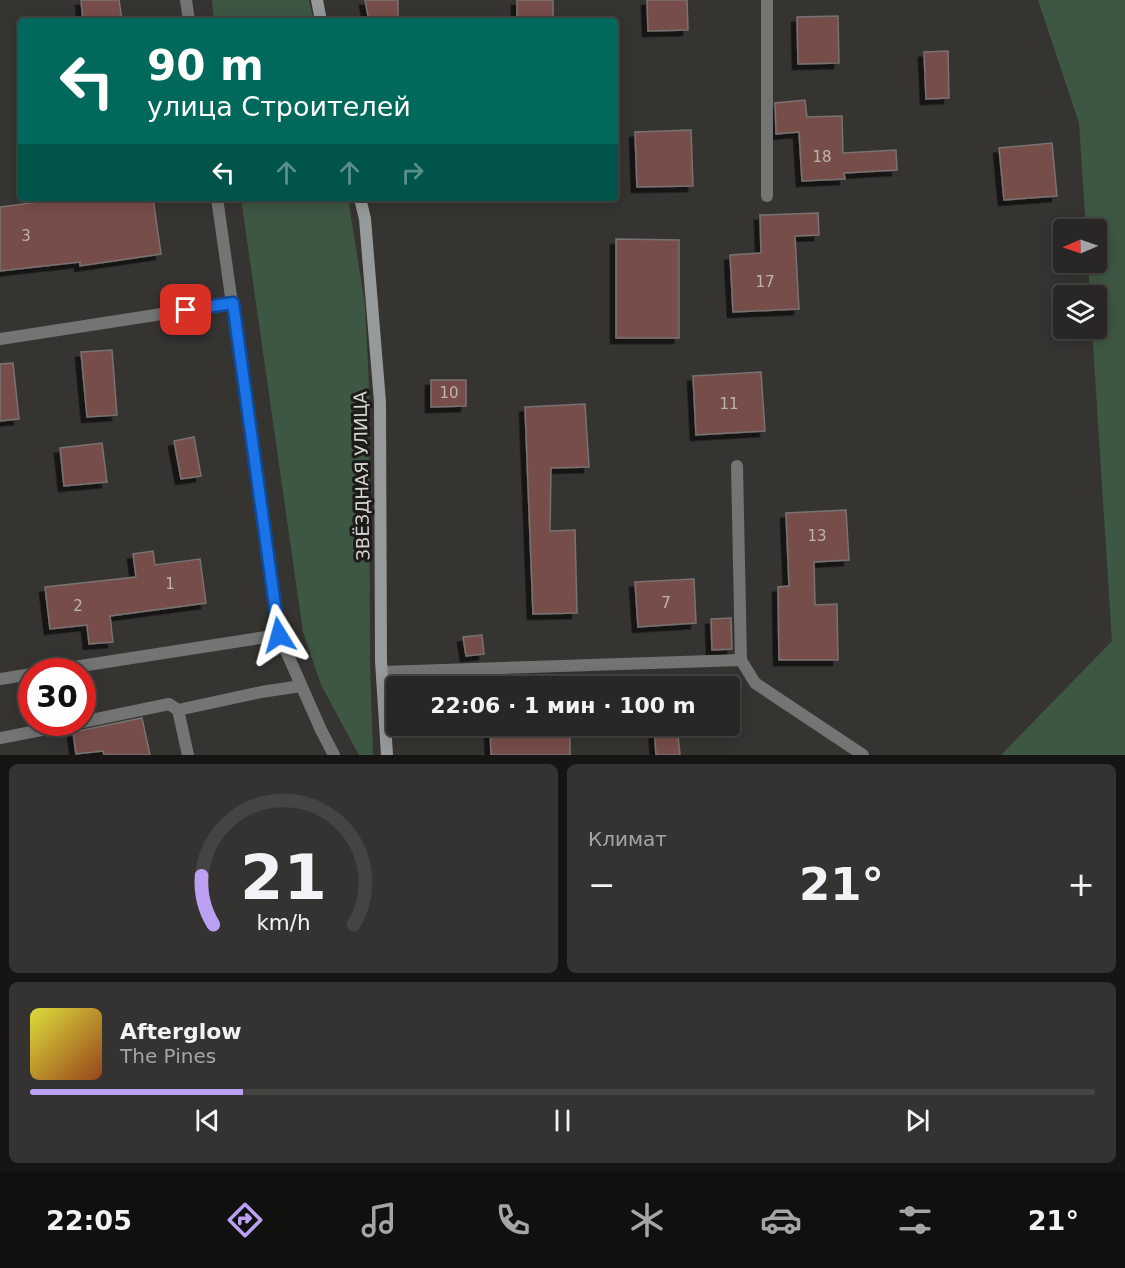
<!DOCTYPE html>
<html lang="ru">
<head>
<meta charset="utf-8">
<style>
	:root { --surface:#282725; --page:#343332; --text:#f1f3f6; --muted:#a5a5a7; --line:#444442; --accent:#bca0f2 }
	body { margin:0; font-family:"DejaVu Sans",sans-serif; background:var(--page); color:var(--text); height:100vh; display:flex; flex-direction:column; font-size:22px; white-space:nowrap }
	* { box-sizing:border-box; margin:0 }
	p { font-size:20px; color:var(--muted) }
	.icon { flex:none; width:33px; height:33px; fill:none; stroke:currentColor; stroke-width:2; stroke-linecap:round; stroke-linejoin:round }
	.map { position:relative; height:755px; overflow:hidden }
	.panel { display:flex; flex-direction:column; gap:9px; padding:9px; background:#161514; flex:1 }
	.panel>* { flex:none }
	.banner { position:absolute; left:18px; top:18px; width:600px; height:183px; border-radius:6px; box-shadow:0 3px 15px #0003,0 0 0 2px var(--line); background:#00695c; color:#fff; overflow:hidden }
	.needle { width:39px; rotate:268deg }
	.tools { position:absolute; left:1053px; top:219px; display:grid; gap:12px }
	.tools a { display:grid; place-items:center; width:54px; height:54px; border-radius:6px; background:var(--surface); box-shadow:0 3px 15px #0003,0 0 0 2px var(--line); font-size:30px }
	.speed { position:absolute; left:18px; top:658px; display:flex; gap:12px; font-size:30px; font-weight:700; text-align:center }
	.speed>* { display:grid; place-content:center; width:78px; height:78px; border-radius:50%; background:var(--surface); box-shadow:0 3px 15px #0003,0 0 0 2px var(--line); line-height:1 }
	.speed .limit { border:9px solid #d22; background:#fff; color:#111 }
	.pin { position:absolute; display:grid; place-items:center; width:51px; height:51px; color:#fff; margin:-26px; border-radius:12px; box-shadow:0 3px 9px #0006 }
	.me { position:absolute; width:66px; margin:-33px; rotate:352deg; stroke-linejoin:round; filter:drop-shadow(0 0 4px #0008) }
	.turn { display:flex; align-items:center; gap:21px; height:126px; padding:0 30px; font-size:27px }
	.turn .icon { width:78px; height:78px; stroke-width:2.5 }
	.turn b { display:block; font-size:42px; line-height:51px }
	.lanes { display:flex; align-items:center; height:57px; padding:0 30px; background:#0003; justify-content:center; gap:30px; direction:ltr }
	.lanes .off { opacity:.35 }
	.big { font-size:45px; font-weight:700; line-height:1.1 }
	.panel .tile { flex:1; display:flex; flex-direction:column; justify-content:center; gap:9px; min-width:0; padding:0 21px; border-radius:9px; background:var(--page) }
	.panel .dial { align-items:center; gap:0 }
	.dial svg { height:156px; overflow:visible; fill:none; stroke:var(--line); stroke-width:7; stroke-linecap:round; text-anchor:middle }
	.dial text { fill:var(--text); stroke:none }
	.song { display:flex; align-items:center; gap:18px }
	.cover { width:72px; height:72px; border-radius:9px; background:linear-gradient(135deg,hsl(60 70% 55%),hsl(20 70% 35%)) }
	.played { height:6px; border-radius:3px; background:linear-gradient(90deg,var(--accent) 20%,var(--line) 20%) }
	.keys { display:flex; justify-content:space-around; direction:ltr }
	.heat { display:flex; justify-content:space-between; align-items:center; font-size:33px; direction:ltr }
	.panel .tiles { flex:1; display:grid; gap:9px; grid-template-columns:1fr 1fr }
	.tile:last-child { grid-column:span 2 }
	.trip { position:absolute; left:386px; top:676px; width:354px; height:60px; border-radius:6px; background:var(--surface); box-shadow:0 3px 15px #0003,0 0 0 2px var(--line); font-weight:700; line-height:60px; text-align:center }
	.tabs { display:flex; height:96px; justify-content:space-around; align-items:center; background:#10100f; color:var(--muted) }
	.tabs .icon { width:42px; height:42px }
	.tabs .selected { color:var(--accent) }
	.tabs b { font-size:27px; color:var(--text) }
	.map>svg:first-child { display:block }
	.green { fill:#3e5743 }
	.building { fill:#774d48; stroke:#777372; stroke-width:1.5; filter:url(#shadow) }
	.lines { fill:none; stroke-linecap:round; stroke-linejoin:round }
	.lane { stroke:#737575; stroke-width:12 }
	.street { stroke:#737575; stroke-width:12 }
	.secondary { stroke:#979a9a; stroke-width:12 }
	.route-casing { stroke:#114b97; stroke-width:15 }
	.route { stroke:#1a73e8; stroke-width:10 }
	.labels { text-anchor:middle; stroke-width:6; stroke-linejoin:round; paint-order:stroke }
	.number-label { font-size:15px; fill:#beb3b0 }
	.street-label { font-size:18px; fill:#d6d5d3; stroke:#1c1b1a }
</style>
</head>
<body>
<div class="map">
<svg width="1125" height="755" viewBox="0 0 1125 755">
	<defs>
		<filter id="shadow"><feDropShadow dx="-5.5" dy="5.5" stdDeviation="0" flood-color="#0009"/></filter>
	</defs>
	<rect width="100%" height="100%" fill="#363431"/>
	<!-- green -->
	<g class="green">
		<polygon points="212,0 309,0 314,21 214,21"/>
		<polygon points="1038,0 1125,0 1125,755 1001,755 1112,641 1092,329 1096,328 1096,296 1090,295 1088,263 1096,262 1096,230 1086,229 1079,123"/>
		<polygon points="241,198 348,198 365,305 369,385 370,661 373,755 359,755 321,685 303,632"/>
	</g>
	<!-- building -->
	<g class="building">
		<polygon points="81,0 119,0 122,21 83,21"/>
		<polygon points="365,0 398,0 398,21 369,21"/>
		<rect x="517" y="0" width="36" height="21"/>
		<polygon points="647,0 687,0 688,30 648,31"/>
		<polygon points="838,16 839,63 798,64 797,17"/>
		<polygon points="948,51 949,98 926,99 924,52"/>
		<polygon points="805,100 807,117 842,116 843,153 896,150 897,170 844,173 845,179 802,181 799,132 776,134 775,103"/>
		<polygon points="691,130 693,186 637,187 635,132"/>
		<polygon points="1052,143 1057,196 1004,200 999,148"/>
		<polygon points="70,198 153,198 161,254 80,266 80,262 0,271 0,207"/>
		<polygon points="818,213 819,235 795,236 799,309 733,312 730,255 761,253 760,215"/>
		<polygon points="616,239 679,240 679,338 616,338"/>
		<polygon points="112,350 117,415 87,417 81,352"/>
		<polygon points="13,363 19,419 0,421 0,364"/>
		<polygon points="761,372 765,431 696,435 693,376"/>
		<polygon points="431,380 466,380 466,406 431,407"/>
		<polygon points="585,404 589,467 551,468 550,531 575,530 577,613 533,614 525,407"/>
		<polygon points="194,437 201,476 181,479 174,441"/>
		<polygon points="102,443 107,482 64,486 60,448"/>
		<polygon points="846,510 849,560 814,562 815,605 837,604 838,660 779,660 778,587 789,586 786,513"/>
		<polygon points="153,551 155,565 200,559 206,603 110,616 113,642 89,644 87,625 50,629 45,587 136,577 133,554"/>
		<polygon points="694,579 696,623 638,627 635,582"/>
		<polygon points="731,618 732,649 712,650 711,619"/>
		<polygon points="482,635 484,654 466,656 463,637"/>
		<polygon points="142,718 150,755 104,755 103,751 76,754 73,732"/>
		<polygon points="490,726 570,726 570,755 491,755"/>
		<polygon points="654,726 677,726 680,755 656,755"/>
	</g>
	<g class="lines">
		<!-- lane -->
		<g class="lane">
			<polyline points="741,660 755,683 863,755"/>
			<polyline points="178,710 261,692 301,686"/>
			<polyline points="82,722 169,704 178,710 188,755"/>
			<polyline points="0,738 78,723"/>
		</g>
		<!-- street -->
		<g class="street">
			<polyline points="186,0 189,21"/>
			<polyline points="767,196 767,0"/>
			<polyline points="217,198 279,635 321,730 334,755"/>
			<polyline points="0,339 233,303"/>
			<polyline points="42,672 279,635"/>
			<polyline points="382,672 741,660 737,466"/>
			<polyline points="0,679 32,674"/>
		</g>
		<!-- secondary -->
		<g class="secondary">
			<polyline points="317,0 321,21"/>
			<polyline points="360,198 365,219 380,402 381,661 387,755"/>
		</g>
	</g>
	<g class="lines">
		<defs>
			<polyline id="route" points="186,310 233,303 279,635"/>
		</defs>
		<!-- route casing -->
		<use href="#route" class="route-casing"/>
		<!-- route -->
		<use href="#route" class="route"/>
	</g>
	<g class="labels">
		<!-- number labels -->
		<g class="number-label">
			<text x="822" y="162">18</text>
			<text x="26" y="241">3</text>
			<text x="765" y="287">17</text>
			<text x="449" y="398">10</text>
			<text x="729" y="409">11</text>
			<text x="817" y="541">13</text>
			<text x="170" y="589">1</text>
			<text x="666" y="608">7</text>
			<text x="78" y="611">2</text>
		</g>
		<!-- street labels -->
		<g class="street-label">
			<text transform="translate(362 476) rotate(-91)" y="6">ЗВЁЗДНАЯ УЛИЦА</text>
		</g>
	</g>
</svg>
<div class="tools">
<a><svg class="needle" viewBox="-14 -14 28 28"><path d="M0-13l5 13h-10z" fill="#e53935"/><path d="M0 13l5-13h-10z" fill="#a5a5a7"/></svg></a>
<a><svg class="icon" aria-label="layers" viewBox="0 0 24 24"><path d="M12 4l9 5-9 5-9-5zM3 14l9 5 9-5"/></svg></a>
</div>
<div class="speed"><div class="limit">30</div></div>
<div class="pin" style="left:186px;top:310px;background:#d93025"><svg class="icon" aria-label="arrive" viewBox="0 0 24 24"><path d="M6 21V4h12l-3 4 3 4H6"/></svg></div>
<svg class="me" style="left:279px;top:635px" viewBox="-20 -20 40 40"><path d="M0-17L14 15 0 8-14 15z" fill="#1a73e8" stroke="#fff" stroke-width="4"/></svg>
<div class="trip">22:06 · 1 мин · 100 m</div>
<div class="banner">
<div class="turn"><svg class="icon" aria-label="left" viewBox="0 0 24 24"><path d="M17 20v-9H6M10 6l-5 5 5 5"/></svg><div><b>90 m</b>улица Строителей</div></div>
<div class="lanes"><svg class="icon" aria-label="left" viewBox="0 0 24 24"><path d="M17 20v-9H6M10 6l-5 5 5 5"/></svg><svg class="icon off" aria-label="ahead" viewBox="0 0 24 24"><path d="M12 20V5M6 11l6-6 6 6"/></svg><svg class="icon off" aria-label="ahead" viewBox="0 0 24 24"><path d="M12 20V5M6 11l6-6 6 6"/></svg><svg class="icon off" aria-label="right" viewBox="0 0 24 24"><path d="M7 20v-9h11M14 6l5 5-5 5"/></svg></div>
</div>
</div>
<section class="panel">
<div class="tiles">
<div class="tile dial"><svg viewBox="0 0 100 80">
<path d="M14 69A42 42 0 1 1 86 69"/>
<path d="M14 69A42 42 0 0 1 8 44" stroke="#bca0f2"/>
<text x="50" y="56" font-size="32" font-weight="700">21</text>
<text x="50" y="72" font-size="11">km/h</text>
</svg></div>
<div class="tile"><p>Климат</p>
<div class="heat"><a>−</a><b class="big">21°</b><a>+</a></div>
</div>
<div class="tile">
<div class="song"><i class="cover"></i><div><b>Afterglow</b><p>The Pines</p></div></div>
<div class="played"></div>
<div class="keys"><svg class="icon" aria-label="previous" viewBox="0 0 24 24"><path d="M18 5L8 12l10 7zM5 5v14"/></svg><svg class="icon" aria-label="pause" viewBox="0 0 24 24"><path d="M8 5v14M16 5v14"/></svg><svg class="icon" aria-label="next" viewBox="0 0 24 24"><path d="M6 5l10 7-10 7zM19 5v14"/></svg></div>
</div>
</div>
</section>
<nav class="tabs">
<b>22:05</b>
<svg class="icon selected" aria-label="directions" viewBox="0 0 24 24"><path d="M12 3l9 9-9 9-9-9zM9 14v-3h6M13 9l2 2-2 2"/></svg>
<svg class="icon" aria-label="music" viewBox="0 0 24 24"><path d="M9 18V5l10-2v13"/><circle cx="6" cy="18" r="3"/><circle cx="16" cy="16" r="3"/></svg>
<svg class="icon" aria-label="phone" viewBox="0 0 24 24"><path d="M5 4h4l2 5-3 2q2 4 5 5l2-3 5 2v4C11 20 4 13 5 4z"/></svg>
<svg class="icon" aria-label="climate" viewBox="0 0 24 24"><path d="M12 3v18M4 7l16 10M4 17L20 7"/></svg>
<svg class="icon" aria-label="car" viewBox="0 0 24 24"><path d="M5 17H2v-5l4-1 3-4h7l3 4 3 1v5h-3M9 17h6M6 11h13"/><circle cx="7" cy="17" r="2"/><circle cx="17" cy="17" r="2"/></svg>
<svg class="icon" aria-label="filters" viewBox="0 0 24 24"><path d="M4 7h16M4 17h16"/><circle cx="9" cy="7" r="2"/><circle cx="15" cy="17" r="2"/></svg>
<b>21°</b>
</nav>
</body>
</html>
